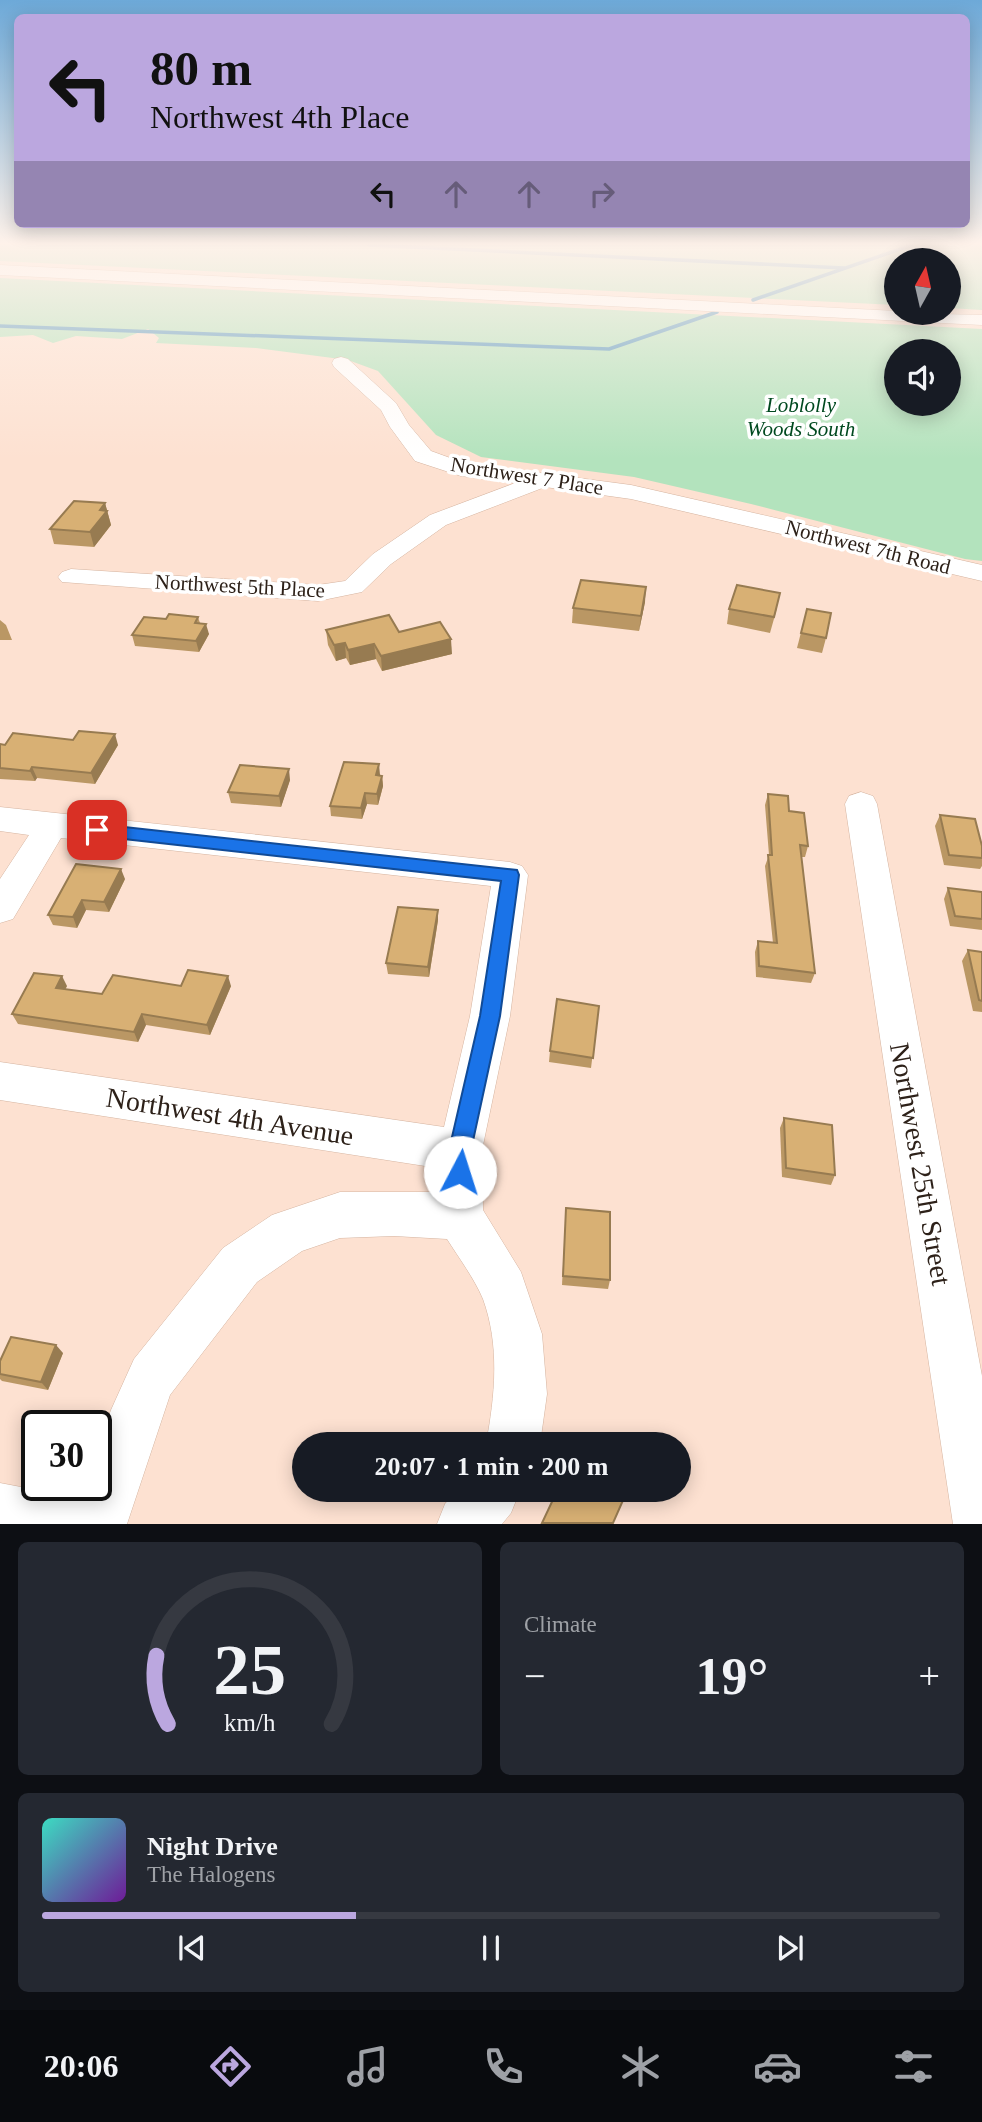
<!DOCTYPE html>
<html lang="en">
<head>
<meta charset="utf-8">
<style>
	:root { --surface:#171b24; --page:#242831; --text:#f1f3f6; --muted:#9ea1a6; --line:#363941; --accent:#bba7df }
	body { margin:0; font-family:Georgia,serif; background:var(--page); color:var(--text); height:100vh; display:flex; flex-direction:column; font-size:26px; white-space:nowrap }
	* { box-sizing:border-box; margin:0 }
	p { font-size:23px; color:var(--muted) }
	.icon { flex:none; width:38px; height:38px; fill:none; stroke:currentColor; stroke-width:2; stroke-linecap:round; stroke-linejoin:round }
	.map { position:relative; height:1524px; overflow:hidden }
	.details { display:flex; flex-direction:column; gap:18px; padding:18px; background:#0d0f14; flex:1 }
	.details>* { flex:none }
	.banner { position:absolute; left:14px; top:14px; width:956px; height:214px; border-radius:10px; box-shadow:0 4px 18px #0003; background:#bba7df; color:#111; overflow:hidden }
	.needle { width:46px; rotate:8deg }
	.buttons { position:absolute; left:884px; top:248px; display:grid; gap:14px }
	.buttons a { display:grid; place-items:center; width:77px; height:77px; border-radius:50%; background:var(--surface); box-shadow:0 4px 18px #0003; font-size:35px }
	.speed { position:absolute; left:21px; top:1410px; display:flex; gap:14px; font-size:35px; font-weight:700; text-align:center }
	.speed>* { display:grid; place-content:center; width:91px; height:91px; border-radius:50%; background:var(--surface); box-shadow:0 4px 18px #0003; line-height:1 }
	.speed .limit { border:4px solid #111; border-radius:10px; background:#fff; color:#111 }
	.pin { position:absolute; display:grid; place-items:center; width:60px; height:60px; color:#fff; margin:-30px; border-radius:14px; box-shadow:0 4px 10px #0006 }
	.me { position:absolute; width:77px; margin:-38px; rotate:5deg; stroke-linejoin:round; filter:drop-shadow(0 0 5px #0008) }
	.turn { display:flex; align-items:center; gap:24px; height:147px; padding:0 21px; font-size:32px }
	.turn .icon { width:91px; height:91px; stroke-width:2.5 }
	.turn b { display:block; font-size:49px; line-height:60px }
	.lanes { display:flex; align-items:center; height:66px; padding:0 21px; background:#0003; justify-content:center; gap:35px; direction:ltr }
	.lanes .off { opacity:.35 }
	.big { font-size:52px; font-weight:700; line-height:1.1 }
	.details .widget { flex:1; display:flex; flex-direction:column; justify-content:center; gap:10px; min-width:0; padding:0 24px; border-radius:10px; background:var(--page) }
	.details .dial { align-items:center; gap:0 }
	.dial svg { height:182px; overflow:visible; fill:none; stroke:var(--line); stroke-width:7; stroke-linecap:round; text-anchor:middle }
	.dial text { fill:var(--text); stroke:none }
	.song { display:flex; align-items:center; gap:21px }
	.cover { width:84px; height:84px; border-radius:10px; background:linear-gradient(135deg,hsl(170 70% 55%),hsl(280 70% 35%)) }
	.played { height:7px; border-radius:4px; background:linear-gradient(90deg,var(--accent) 35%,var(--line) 35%) }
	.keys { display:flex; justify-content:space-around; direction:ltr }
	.heat { display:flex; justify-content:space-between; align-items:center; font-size:38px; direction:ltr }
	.details .tiles { flex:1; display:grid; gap:18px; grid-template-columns:1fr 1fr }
	.widget:last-child { grid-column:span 2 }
	.trip { position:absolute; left:292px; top:1432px; width:399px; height:70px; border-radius:35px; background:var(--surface); box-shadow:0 4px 18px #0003; font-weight:700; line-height:70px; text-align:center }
	.menu { display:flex; height:112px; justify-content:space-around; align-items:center; background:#090b0e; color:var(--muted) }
	.menu .icon { width:49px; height:49px }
	.menu .current { color:var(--accent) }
	.menu b { font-size:32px; color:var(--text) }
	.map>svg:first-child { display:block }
	.green { fill:#b3e3bd; fill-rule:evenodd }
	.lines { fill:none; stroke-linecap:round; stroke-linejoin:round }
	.stream { stroke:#5598bf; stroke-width:3.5 }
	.minor-casing { stroke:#d5b4a0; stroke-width:1 }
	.minor { fill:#fff; fill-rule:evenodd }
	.wall { fill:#ba9764 }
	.shaded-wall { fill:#977b51 }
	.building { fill:#d8b074; stroke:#977b51; stroke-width:2 }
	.route { fill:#1a73e8; stroke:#114b97; stroke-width:2 }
	.labels { text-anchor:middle; stroke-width:7; stroke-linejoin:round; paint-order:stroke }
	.far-park-label { font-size:21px; font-style:italic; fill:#00491f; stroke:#fff }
	.far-street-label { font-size:21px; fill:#2d2119; stroke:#fff }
	.near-street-label { font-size:28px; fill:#2d2119; stroke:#fff }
</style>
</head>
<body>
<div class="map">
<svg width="982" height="1524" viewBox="0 0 982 1524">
	<rect width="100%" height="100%" fill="#fde1d1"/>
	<!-- green -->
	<g class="green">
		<polygon points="0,245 982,245 982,310 949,308 948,261 896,261 896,305 0,261"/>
		<path d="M0,278l982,51v232l-17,-2 -214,-55 -117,-27 -153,-20 -45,-22 -58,-64 -30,-11 -92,-12 -100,-5 3,-5 -11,-9 -26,10 -46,-3 -23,7 -20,-8 -33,2zM896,352h52v52h-52z"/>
	</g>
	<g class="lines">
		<!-- stream -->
		<g class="stream">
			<polyline points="369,245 844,268"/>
			<polyline points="753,300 912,245"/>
			<polyline points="0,326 609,349 717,312"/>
		</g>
		<defs>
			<g id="minor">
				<polygon points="0,265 896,311 896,313 982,315 982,325 0,275"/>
				<polygon points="341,357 348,359 396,403 409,425 431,451 464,463 631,485 982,565 982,581 631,499 545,487 446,525 391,564 362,592 318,601 62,582 58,577 62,572 71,569 318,585 345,581 373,554 430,515 515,483 461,476 415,461 390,427 381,410 334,367 332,363 334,359"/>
				<polygon points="861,792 873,796 877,804 982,1376 982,1524 953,1524 845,804 849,796"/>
				<path d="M0,807l510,55 12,4 6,9 -18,141 -28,134 1,60 38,62 21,62 5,60 -7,50h-54c9,-48 14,-98 -3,-145 -9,-21 -24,-41 -36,-60l-53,-3 -54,2 -38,13 -45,31 -87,113 -43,129h-127v-41l68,13 11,4 5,-14h12v-35l15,-41 23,-51 89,-111 49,-33 68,-23h97l1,-24 -438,-68v-38l444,65 26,-111 21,-130 -430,-48 -48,81 -13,4v-44l29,-44 -29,-4z"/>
				<polygon points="458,1489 517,1489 519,1493 511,1513 502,1524 437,1524 445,1504"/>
			</g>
		</defs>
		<!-- minor casing -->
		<use href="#minor" class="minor-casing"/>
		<!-- minor -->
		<use href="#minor" class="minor"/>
	</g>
	<!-- wall -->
	<g class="wall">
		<polygon points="105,503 111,525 94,547 54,544 50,529"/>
		<polygon points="645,602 639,631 572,623 573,608"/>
		<polygon points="777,608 770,633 727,624 729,609"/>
		<polygon points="807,609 826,638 822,653 797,648"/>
		<polygon points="198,617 200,623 209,634 199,652 135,646 132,635 166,619"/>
		<polygon points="0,620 6,625 12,640 0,640"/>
		<polygon points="326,630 399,632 452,654 382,671 376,659 350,665 346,658 336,661 328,645"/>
		<polygon points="0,744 118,745 95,784 37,778 35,781 0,779"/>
		<polygon points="382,776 383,786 378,805 367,804 362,819 331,816 330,806"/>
		<polygon points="290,780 281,807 231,803 228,792"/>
		<polygon points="768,794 789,811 808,846 805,857 801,857 815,973 811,983 756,977 755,952 758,941 773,943 765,866 769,855 765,805"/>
		<polygon points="940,815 982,846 982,866 980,869 944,865 935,826"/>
		<polygon points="125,879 109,912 86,910 77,928 53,925 48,915"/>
		<polygon points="948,888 982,892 982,930 950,926 944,899"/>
		<polygon points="438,920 429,977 388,974 386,963"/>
		<polygon points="968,950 982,952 982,1012 973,1011 962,961"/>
		<polygon points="67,986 65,989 102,994 181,986 231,986 210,1035 146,1025 138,1042 18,1024 12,1014"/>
		<polygon points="599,1006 591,1068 549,1062 550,1051"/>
		<polygon points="784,1118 835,1175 831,1185 782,1177 780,1128"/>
		<polygon points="566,1208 610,1280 608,1289 562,1285"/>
		<polygon points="63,1353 48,1390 2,1381 0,1379 0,1361"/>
	</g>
	<!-- shaded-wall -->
	<g class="shaded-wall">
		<polygon points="105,503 111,525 94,547 90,532 100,510"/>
		<polygon points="646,587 645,602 639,631 641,616"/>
		<polygon points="206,624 209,634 199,652 196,641"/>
		<polygon points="451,639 452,654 382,671 381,656"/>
		<polygon points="345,643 346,658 336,661 334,645"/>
		<polygon points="374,644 376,659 350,665 348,650"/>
		<polygon points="115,734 118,745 95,784 91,773"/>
		<polygon points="379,764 380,775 376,775"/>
		<polygon points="32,767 37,778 35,781 30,771"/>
		<polygon points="289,769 290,780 281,807 279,796"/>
		<polygon points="382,776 383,786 378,805 377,794"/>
		<polygon points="365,793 367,804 362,819 361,808"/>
		<polygon points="121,869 125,879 109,912 104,902"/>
		<polygon points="82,900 86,910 77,928 73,917"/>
		<polygon points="438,910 438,920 429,977 428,967"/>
		<polygon points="62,976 67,986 61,998 56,988"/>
		<polygon points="228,976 231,986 210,1035 207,1025"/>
		<polygon points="142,1014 146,1025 138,1042 134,1032"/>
		<polygon points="56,1345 63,1353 48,1390 41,1382"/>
	</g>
	<!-- building -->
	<g class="building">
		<polygon points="74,501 105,503 100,510 107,511 90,532 50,529"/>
		<polygon points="581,580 646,587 641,616 573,608"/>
		<polygon points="737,585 780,593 774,617 729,609"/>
		<polygon points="807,609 831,613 826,638 801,633"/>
		<polygon points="169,614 198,617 195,623 206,624 196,641 132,635 144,617 166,619"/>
		<polygon points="389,615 399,632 440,622 451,639 381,656 374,644 348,650 345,643 334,645 326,630"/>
		<polygon points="79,731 115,734 91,773 32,767 30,771 0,768 0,744 5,745 13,733 73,740"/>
		<polygon points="344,762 379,764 376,775 382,776 377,794 365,793 361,808 330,806"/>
		<polygon points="240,765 289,769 279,796 228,792"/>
		<polygon points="768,794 788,796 789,811 804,813 808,846 800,845 815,973 759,966 758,941 777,943 768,855 772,855"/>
		<polygon points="940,815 975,819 982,846 982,858 949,855"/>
		<polygon points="76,864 121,869 104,902 82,900 73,917 48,915"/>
		<polygon points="948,888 982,892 982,919 955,916"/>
		<polygon points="398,907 438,910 428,967 386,963"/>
		<polygon points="968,950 982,952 982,1001 979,1000"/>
		<polygon points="188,970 228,976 207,1025 142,1014 134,1032 12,1014 34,973 62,976 56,988 102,994 113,975 181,986"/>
		<polygon points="557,999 599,1006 593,1058 550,1051"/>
		<polygon points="784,1118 832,1125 835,1175 786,1168"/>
		<polygon points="566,1208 610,1212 610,1280 563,1276"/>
		<polygon points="11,1337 56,1345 41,1382 0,1374 0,1361"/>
		<polygon points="558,1489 628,1489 613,1523 542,1523"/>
	</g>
	<!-- sky -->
	<linearGradient id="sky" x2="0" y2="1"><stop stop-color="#6da9d8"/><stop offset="0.53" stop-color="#fef2ea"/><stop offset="1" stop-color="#fef2ea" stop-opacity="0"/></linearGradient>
	<rect width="982" height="459" fill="url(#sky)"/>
	<!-- route -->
	<polygon class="route" points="97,824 517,870 519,875 500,1016 471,1150 471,1172 468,1180 460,1183 452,1180 449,1172 449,1150 480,1016 501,881 97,836 88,830"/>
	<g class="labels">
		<!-- far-park labels -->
		<g class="far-park-label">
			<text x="801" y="412">Loblolly<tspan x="801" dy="24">Woods South</tspan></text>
		</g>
		<!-- far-street labels -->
		<g class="far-street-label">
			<text transform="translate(527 476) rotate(9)" y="7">Northwest 7 Place</text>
			<text transform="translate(868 547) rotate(14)" y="7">Northwest 7th Road</text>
			<text transform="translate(240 586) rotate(3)" y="7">Northwest 5th Place</text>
		</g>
		<!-- near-street labels -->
		<g class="near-street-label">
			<text transform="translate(230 1116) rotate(9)" y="10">Northwest 4th Avenue</text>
			<text transform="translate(921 1164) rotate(80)" y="10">Northwest 25th Street</text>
		</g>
	</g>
</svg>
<div class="buttons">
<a><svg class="needle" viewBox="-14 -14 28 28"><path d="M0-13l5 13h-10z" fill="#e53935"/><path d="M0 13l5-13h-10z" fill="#9ea1a6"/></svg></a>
<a><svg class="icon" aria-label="sound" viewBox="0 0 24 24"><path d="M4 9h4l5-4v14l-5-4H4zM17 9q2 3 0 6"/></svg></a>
</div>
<div class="speed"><div class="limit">30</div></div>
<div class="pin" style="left:97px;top:830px;background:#d93025"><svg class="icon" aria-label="arrive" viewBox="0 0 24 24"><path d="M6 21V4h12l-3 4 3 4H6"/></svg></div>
<svg class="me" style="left:460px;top:1172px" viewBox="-20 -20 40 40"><circle r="19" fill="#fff"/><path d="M0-13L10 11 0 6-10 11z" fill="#1a73e8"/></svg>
<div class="trip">20:07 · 1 min · 200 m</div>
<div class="banner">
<div class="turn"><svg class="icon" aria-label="left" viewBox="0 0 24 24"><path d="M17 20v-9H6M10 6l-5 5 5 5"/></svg><div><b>80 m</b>Northwest 4th Place</div></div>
<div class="lanes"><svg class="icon" aria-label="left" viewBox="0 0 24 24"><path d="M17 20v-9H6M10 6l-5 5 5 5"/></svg><svg class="icon off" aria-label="ahead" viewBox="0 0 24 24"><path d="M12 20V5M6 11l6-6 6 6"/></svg><svg class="icon off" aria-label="ahead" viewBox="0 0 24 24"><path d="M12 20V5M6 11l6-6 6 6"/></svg><svg class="icon off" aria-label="right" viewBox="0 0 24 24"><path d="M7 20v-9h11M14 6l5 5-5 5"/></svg></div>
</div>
</div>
<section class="details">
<div class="tiles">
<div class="widget dial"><svg viewBox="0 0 100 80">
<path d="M14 69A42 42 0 1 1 86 69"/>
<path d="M14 69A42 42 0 0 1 9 39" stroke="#bba7df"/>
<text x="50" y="56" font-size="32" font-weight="700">25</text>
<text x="50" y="72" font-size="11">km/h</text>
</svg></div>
<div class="widget"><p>Climate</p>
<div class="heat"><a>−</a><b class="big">19°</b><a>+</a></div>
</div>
<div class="widget">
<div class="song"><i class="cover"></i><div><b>Night Drive</b><p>The Halogens</p></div></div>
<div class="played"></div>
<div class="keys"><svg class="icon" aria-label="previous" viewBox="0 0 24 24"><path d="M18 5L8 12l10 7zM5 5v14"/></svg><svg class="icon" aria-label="pause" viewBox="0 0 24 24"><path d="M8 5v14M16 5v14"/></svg><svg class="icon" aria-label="next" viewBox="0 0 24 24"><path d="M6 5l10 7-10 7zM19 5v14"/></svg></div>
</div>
</div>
</section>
<nav class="menu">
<b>20:06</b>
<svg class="icon current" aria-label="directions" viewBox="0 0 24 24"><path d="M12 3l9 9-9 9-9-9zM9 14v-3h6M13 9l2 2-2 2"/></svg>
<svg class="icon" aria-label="music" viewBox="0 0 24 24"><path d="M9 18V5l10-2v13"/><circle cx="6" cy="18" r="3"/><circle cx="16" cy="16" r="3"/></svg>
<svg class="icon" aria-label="phone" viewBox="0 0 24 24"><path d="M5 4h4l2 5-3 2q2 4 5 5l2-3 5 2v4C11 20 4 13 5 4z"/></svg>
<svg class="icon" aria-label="climate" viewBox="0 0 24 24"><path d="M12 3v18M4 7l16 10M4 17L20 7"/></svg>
<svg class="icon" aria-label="car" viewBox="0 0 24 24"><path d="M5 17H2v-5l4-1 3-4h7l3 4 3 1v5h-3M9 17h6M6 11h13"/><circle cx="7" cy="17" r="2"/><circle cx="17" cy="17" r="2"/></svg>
<svg class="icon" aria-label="filters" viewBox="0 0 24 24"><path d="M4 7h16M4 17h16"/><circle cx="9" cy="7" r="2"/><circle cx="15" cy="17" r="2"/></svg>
</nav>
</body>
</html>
